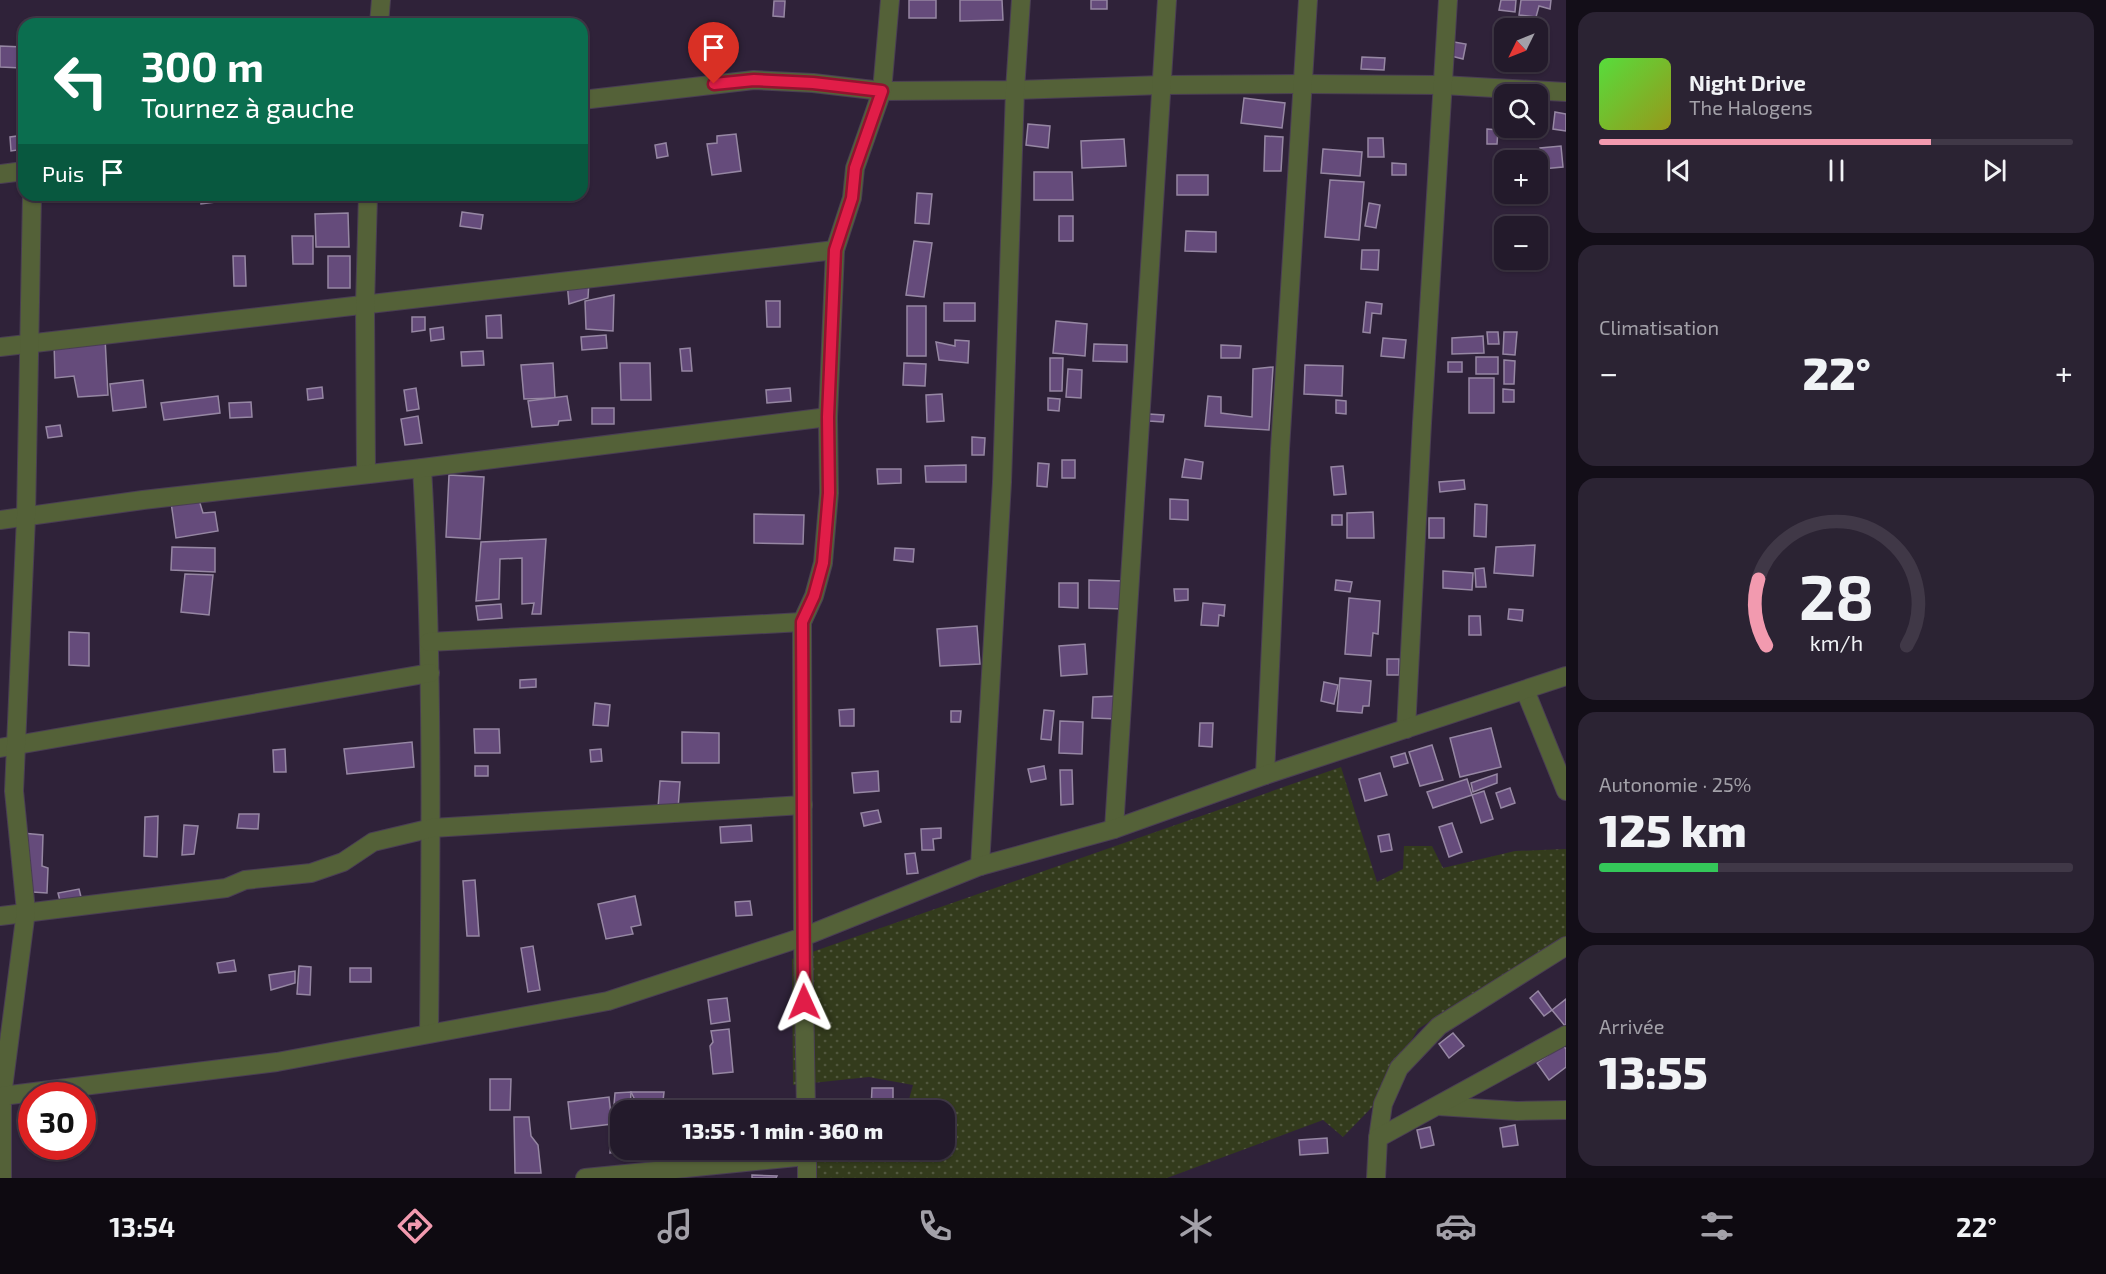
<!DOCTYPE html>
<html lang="fr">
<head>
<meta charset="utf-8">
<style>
	:root { --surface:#231a2b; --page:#2b2333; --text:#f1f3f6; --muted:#a3a1a9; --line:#403847; --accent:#f29aaf }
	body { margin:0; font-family:"Exo 2",sans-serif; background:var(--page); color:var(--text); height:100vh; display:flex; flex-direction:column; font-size:22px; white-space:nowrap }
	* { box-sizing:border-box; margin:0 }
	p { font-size:20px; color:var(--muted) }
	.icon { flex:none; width:33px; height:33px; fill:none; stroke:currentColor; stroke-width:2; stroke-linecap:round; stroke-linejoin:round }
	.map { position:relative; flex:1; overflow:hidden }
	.side { display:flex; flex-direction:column; gap:12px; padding:12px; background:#130e18; width:540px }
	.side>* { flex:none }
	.guide { position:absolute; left:18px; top:18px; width:570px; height:183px; border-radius:18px; box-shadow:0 2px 4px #0004,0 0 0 2px var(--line); background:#0b6e4f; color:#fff; overflow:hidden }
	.needle { width:39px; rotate:227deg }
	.controls { position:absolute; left:1494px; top:18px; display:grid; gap:12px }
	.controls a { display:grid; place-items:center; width:54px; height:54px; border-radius:12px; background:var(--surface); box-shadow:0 2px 4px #0004,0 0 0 2px var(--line); font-size:30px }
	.speed { position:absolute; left:18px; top:1082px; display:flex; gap:12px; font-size:30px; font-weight:700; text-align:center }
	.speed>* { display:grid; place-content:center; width:78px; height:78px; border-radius:50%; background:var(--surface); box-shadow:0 2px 4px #0004,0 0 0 2px var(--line); line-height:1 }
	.speed .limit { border:9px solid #d22; background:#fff; color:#111 }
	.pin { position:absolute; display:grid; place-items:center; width:51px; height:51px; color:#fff; margin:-62px -26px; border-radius:50% 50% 50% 0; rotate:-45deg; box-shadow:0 0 6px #0007 }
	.pin .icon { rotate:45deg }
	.me { position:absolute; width:66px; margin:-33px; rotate:359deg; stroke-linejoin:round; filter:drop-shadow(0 0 4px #0008) }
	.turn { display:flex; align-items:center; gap:21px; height:126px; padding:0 24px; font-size:27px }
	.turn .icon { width:78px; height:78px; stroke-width:2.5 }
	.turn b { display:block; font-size:42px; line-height:51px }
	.then { display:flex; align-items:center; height:57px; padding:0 24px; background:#0003; gap:12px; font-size:22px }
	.big { font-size:45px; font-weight:800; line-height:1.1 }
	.side .widget { flex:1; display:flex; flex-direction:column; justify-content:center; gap:9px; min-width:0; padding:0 21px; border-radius:18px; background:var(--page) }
	.side .dial { align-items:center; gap:0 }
	.dial svg { height:156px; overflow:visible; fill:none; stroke:var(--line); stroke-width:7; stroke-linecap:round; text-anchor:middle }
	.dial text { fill:var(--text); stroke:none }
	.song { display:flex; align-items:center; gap:18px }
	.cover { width:72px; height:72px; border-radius:9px; background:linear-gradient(135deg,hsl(110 70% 55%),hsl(60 70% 35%)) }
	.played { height:6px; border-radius:3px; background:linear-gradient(90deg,var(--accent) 70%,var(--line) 70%) }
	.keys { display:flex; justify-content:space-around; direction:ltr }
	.heat { display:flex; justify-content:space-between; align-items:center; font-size:33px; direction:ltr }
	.charge { height:9px; border-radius:4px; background:linear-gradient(90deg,#34c759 25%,var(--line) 0) }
	.trip { position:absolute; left:610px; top:1100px; width:345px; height:60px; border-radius:18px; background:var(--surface); box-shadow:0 2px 4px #0004,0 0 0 2px var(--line); font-weight:800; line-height:60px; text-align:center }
	.tab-bar { display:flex; height:96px; justify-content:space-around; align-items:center; background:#0e0a11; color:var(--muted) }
	.tab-bar .icon { width:42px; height:42px }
	.tab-bar .on { color:var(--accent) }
	.tab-bar b { font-size:27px; color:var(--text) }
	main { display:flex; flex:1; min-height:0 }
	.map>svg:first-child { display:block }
	.grass { fill:url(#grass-dots) }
	.building { fill:#654b7b; stroke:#9687a3; stroke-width:1.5 }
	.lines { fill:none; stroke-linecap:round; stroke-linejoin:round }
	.street-casing { stroke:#4a3e54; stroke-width:20 }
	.street { stroke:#546138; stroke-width:18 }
	.route-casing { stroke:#92132f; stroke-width:15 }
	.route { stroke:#e11d48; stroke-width:10 }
</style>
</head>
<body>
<main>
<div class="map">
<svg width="1566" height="1178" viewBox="0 0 1566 1178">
	<defs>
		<pattern id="grass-dots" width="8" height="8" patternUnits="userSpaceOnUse" patternTransform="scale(1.5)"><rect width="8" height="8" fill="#333b1c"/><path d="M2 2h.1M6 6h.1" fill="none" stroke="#51573e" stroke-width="1.8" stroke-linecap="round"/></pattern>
	</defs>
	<rect width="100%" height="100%" fill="#2f2239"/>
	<!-- grass -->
	<polygon class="grass" points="1341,767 1377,882 1403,869 1404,846 1432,846 1443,868 1515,851 1566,849 1566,936 1418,1029 1376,1103 1343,1137 1323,1120 1167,1178 800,1178 800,1165 894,1149 945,1149 945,1110 906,1110 913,1085 869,1077 793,1085 792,959"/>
	<!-- building -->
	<g class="building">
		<rect x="909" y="0" width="27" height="18"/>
		<polygon points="960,0 1002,0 1003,20 960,21"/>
		<rect x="1091" y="0" width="16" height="9"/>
		<polygon points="1501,0 1516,0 1515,12 1499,10"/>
		<polygon points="1521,0 1551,0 1550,9 1539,6 1536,17 1519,15"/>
		<polygon points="774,1 785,1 784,17 773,16"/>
		<polygon points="1454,42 1466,44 1463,59 1451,56"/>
		<polygon points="0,46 23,47 22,68 0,67"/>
		<polygon points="1362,57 1385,58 1384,70 1361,69"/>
		<polygon points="1244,98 1285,103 1282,128 1241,123"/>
		<polygon points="1555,112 1566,114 1566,131 1553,129"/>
		<polygon points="1028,124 1050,126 1048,148 1026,145"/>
		<polygon points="1487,129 1498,130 1497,144 1487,144"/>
		<polygon points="736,134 741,171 712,175 707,144 717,143 717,136"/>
		<polygon points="24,135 24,149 11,151 10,137"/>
		<polygon points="1265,136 1283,137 1281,171 1264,171"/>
		<polygon points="1368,138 1383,138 1384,157 1368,157"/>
		<polygon points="1124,139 1126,166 1082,168 1081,141"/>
		<polygon points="666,143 668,156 657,158 655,145"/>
		<polygon points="1561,146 1563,167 1542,169 1540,148"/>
		<polygon points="1323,149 1362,152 1360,176 1321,173"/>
		<polygon points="1392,163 1406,164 1406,175 1392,175"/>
		<polygon points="1034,172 1072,172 1073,200 1034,200"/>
		<rect x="1177" y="175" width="31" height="20"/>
		<polygon points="1330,180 1364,182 1359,240 1325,237"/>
		<polygon points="917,193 932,194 929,224 915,223"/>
		<polygon points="200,195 214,195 215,202 201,204"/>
		<polygon points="1369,203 1380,205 1376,228 1365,226"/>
		<polygon points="462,212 483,215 481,229 460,226"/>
		<polygon points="348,213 349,247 316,247 315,214"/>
		<rect x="1059" y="216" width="14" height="25"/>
		<polygon points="1186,231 1216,232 1216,252 1185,251"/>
		<polygon points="292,236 313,236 313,264 293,264"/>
		<polygon points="914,241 932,243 924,297 906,295"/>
		<polygon points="1362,250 1379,250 1378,270 1361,269"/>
		<polygon points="233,256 245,256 246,286 234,286"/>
		<rect x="328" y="256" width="22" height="32"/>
		<rect x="1505" y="260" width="16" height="7"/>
		<polygon points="589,281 588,298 569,304 567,282"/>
		<polygon points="614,295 613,331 586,329 585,301"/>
		<polygon points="766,301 780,301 780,327 767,327"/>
		<polygon points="1366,302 1382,304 1381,314 1372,313 1370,333 1363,332"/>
		<rect x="944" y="303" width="31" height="18"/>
		<rect x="907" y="306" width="19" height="50"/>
		<polygon points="501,315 502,338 487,338 486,316"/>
		<polygon points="412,317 425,317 425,330 412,332"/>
		<polygon points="1056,321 1087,324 1085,356 1053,353"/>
		<polygon points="443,327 444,339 431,341 430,329"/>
		<polygon points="1487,332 1498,332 1499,344 1488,344"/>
		<polygon points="1504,332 1517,332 1515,355 1503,354"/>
		<polygon points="606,335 607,348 582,350 581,337"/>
		<polygon points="1483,336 1484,353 1452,354 1452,338"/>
		<polygon points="105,338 108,395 78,397 74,376 55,378 54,342"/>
		<polygon points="1383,338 1406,340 1404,358 1381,356"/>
		<polygon points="955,340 969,341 968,363 939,360 936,342 955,346"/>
		<polygon points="1094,344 1127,345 1127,362 1093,361"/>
		<polygon points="1221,345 1241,346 1240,358 1221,358"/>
		<polygon points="690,348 692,371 682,371 680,349"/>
		<polygon points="483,351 484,365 462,366 461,352"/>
		<rect x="1476" y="357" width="22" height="17"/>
		<polygon points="1050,358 1063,358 1062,391 1050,391"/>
		<polygon points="1504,360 1515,361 1514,384 1504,384"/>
		<rect x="1448" y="362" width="14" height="10"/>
		<polygon points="553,363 555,398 524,399 521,365"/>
		<polygon points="620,363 650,363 651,400 621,400"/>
		<polygon points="904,363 926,364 925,386 903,385"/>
		<polygon points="1305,365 1343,366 1342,396 1304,394"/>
		<polygon points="1273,367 1269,430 1205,426 1208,396 1221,397 1221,413 1252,417 1253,369"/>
		<polygon points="1068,369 1082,370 1081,398 1066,397"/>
		<rect x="1469" y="378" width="25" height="35"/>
		<polygon points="143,380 146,407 113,411 110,384"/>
		<polygon points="322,387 323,398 308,400 307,389"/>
		<polygon points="416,388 419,409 407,411 404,390"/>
		<polygon points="790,388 791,401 767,403 766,390"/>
		<polygon points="1503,389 1514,390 1514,402 1503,402"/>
		<polygon points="942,394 944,421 927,422 926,395"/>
		<polygon points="218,396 220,413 164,420 161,403"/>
		<polygon points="567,396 571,420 559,421 558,425 532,427 528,401"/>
		<polygon points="1048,398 1060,399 1059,411 1048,410"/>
		<polygon points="1336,400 1346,401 1346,414 1336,413"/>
		<polygon points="251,402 252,417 230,418 229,403"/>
		<rect x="592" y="408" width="22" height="16"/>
		<polygon points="1149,414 1164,415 1163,422 1149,421"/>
		<polygon points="418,416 422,443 405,445 401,419"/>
		<polygon points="60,425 62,436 48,438 46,427"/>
		<polygon points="972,437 985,438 984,455 972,455"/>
		<polygon points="1185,459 1203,462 1201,479 1182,477"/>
		<rect x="1062" y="460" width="13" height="18"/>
		<polygon points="1038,463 1049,464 1047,487 1037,486"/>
		<polygon points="966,465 966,482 926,482 925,466"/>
		<polygon points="1343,466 1346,494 1334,495 1331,467"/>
		<polygon points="877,469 901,469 901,483 878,484"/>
		<polygon points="449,475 484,477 480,539 446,537"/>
		<polygon points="1464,480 1465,489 1440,492 1439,482"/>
		<polygon points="1170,499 1188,500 1188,520 1170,519"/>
		<polygon points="199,500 203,513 215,512 218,531 176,538 171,502"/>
		<polygon points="1475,504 1487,505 1486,537 1474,536"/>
		<polygon points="1373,512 1374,538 1347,538 1347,513"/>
		<polygon points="754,514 804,515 803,544 754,543"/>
		<rect x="1332" y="515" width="10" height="10"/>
		<rect x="1429" y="518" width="15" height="20"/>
		<polygon points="546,539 541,614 532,614 534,603 522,604 522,558 500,559 499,599 476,601 481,542"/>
		<polygon points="1535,545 1533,576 1494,573 1496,547"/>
		<polygon points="172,547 215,548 215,572 171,570"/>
		<polygon points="895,548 914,549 913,562 894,560"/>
		<polygon points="1484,568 1486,587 1476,587 1475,569"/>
		<polygon points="1443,571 1473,573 1472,590 1443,588"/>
		<polygon points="185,574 213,575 209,615 181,612"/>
		<polygon points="1089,580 1125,581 1125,609 1089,608"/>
		<polygon points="1336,580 1352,582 1350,592 1335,590"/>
		<polygon points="1059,583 1078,583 1078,608 1059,607"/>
		<polygon points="1174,589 1188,589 1188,600 1175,601"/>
		<polygon points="1349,598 1380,601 1378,634 1373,633 1371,656 1345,654"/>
		<polygon points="1203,603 1225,605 1224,616 1219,615 1218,626 1201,625"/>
		<polygon points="501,604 502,618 478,620 476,606"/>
		<polygon points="1509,609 1523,610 1522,621 1508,619"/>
		<polygon points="1469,616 1480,616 1481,635 1469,635"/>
		<polygon points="977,626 980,664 940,666 937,629"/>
		<polygon points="69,632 89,633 89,666 69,665"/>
		<polygon points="1085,644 1087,674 1061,676 1059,646"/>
		<rect x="1387" y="659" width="12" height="16"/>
		<polygon points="1340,678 1371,681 1369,706 1363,706 1362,713 1337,711"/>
		<polygon points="536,679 536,687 520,688 520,680"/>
		<polygon points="1324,682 1338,685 1334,704 1321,701"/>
		<polygon points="1118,696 1118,719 1092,718 1093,697"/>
		<polygon points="595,703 610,705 608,726 593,725"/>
		<polygon points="854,709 854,726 840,726 839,710"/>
		<polygon points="1044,710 1054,711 1051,740 1041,739"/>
		<polygon points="951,711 961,711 960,722 951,722"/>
		<polygon points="1060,721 1083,722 1082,754 1059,753"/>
		<polygon points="1200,723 1213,723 1212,747 1199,746"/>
		<polygon points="1491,728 1501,767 1460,777 1450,738"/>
		<polygon points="474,729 499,729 500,753 475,753"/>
		<polygon points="682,732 719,733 719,763 682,763"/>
		<polygon points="412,742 414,767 347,774 344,749"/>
		<polygon points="1432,745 1443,780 1420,786 1409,752"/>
		<polygon points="285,749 286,772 274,772 273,750"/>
		<polygon points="601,749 602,761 591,762 590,750"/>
		<polygon points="1405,753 1408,763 1394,767 1391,757"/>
		<rect x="475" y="766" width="13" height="10"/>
		<polygon points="1044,766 1046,779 1031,782 1028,769"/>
		<polygon points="1060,770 1072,770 1073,804 1061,805"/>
		<polygon points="878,771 879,791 854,793 852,773"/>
		<polygon points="1380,773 1387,795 1365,801 1359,779"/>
		<polygon points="1497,774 1497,783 1473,792 1471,783"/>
		<polygon points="1467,779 1472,795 1433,808 1427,792"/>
		<polygon points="660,781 680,782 678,809 658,808"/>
		<polygon points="1510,788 1515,803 1501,808 1496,793"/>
		<polygon points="1484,791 1493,819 1481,823 1472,795"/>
		<polygon points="878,810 881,822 864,826 861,813"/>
		<polygon points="239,814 259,814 258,829 237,828"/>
		<polygon points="158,816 157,857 144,856 145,817"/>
		<polygon points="1452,823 1462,852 1449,857 1439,827"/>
		<polygon points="184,825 198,826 194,854 182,855"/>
		<polygon points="751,825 752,841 721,843 720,827"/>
		<polygon points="941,828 941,838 933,839 934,850 922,850 921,829"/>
		<polygon points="22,833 43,835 42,866 48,868 47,893 17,891"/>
		<polygon points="1389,834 1392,850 1381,852 1378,836"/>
		<polygon points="915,853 918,873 907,874 905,854"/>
		<polygon points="475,880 479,936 467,936 463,881"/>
		<polygon points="79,889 82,901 61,905 58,893"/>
		<polygon points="635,896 641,925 631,927 633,934 606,939 598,904"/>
		<polygon points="750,901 752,915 736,916 735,902"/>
		<polygon points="533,946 540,990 528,992 521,948"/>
		<polygon points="234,960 236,971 219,973 217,963"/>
		<polygon points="299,966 311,967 310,995 297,994"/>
		<rect x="350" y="968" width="21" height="14"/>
		<polygon points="295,971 295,983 271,990 269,975"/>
		<polygon points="1538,991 1552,1010 1544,1016 1530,998"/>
		<polygon points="727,998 730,1021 711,1024 708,1000"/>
		<polygon points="1566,999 1566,1025 1565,1026 1552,1010"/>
		<polygon points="729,1029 733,1072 713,1074 710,1046 713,1042 711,1031"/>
		<polygon points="1453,1033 1464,1046 1449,1058 1439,1044"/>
		<polygon points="1563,1045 1566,1049 1566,1067 1549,1080 1537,1063"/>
		<polygon points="490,1079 511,1079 510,1110 490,1110"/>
		<polygon points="872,1088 893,1088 893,1110 871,1110"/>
		<polygon points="631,1092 664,1092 662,1110 640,1110"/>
		<polygon points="631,1092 630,1110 621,1110 621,1149 628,1149 628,1151 610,1153 615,1093"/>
		<polygon points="609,1097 612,1124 571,1129 568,1102"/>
		<polygon points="514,1117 529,1117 531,1136 538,1145 541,1173 515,1173"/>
		<polygon points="1515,1125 1518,1145 1503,1147 1500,1128"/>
		<polygon points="1430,1127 1434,1145 1421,1148 1417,1130"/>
		<polygon points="1327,1138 1328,1153 1300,1155 1299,1140"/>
		<polygon points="752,1175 777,1176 776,1178 752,1178"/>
	</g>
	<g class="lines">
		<defs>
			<g id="street">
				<polyline points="379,24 381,0"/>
				<polyline points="582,100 754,80 813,83 882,91 1015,90 1162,85 1303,84 1442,85 1566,92"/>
				<polyline points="0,174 24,171"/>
				<polyline points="0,347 835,250"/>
				<path d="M422,468c11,188 9,377 7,565"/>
				<polyline points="366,474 365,305 368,195"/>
				<polyline points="0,520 143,500 422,468 828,417"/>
				<polyline points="429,642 802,622"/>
				<polyline points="1525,690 1566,791"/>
				<polyline points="1406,729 1422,423 1448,0"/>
				<polyline points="0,748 430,673"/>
				<polyline points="1265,775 1280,449 1308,0"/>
				<polyline points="1114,829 1167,0"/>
				<polyline points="980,866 1002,482 1015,90 1021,0"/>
				<polyline points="0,916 226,888 245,880 311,873 343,862 373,842 432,828 803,805"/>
				<polyline points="0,1097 2,1096 26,911 14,791 26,517 32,195"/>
				<polyline points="1438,1106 1517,1111 1566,1110"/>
				<polyline points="806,1110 803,937 802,622 814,596 823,563 829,493 828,417 835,250 852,198 855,168 882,91 890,0"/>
				<polyline points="1378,1138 1383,1104 1399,1068 1439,1026 1566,946"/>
				<polyline points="807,1149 807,1178"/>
				<polyline points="2,1178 2,1096 277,1062 608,1001 803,937 980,866 1114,829 1265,775 1566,676"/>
				<polyline points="585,1178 807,1156"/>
				<polyline points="1376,1178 1378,1138 1566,1035"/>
			</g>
		</defs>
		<!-- street casing -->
		<use href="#street" class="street-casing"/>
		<!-- street -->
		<use href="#street" class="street"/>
	</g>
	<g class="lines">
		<defs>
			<polyline id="route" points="714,84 754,80 813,83 882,91 855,168 852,198 835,250 828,417 829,493 825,540 823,563 814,596 802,622 804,1002"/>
		</defs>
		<!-- route casing -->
		<use href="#route" class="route-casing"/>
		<!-- route -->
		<use href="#route" class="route"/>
	</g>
</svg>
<div class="controls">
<a><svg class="needle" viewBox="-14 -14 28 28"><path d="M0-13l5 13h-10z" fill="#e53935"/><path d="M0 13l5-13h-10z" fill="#a3a1a9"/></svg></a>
<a><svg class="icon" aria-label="search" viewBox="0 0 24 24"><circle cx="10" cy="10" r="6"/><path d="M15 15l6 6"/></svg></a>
<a>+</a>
<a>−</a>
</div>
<div class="speed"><div class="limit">30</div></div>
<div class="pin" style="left:714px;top:84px;background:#d93025"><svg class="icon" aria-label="arrive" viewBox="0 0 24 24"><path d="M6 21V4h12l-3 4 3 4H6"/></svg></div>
<svg class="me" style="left:804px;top:1002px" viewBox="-20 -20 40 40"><path d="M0-17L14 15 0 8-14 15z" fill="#e11d48" stroke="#fff" stroke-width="4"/></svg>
<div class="trip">13:55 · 1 min · 360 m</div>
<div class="guide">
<div class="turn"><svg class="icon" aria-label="left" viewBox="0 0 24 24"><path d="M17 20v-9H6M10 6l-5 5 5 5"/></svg><div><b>300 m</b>Tournez à gauche</div></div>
<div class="then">Puis<svg class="icon" aria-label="arrive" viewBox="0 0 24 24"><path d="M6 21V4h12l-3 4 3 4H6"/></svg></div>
</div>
</div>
<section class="side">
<div class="widget">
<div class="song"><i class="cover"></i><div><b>Night Drive</b><p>The Halogens</p></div></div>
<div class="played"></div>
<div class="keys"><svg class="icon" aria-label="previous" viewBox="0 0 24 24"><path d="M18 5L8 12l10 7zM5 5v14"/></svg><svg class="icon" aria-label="pause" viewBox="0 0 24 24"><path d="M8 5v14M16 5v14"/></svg><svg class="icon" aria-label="next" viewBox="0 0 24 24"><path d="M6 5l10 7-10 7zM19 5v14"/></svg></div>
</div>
<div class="widget"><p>Climatisation</p>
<div class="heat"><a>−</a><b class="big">22°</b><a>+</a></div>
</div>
<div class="widget dial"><svg viewBox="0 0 100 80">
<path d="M14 69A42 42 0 1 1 86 69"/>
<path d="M14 69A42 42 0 0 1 10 35" stroke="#f29aaf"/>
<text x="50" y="56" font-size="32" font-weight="700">28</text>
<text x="50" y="72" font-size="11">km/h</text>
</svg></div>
<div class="widget"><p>Autonomie · 25%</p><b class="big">125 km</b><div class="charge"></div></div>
<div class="widget"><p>Arrivée</p><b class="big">13:55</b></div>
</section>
</main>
<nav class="tab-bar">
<b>13:54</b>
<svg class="icon on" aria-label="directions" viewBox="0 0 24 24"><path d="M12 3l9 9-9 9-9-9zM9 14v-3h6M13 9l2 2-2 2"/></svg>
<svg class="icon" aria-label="music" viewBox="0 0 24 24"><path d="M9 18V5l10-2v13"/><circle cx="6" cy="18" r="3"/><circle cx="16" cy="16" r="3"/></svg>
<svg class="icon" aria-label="phone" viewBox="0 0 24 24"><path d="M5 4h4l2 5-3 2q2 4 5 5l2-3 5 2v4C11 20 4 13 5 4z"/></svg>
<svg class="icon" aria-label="climate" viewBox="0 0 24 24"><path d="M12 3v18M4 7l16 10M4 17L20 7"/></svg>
<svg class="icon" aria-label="car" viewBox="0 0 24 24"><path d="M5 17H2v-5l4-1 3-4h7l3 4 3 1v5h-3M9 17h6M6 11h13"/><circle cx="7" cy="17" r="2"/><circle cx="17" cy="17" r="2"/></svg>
<svg class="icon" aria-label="filters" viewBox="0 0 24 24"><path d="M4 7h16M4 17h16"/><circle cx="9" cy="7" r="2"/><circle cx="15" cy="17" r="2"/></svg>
<b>22°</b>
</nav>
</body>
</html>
